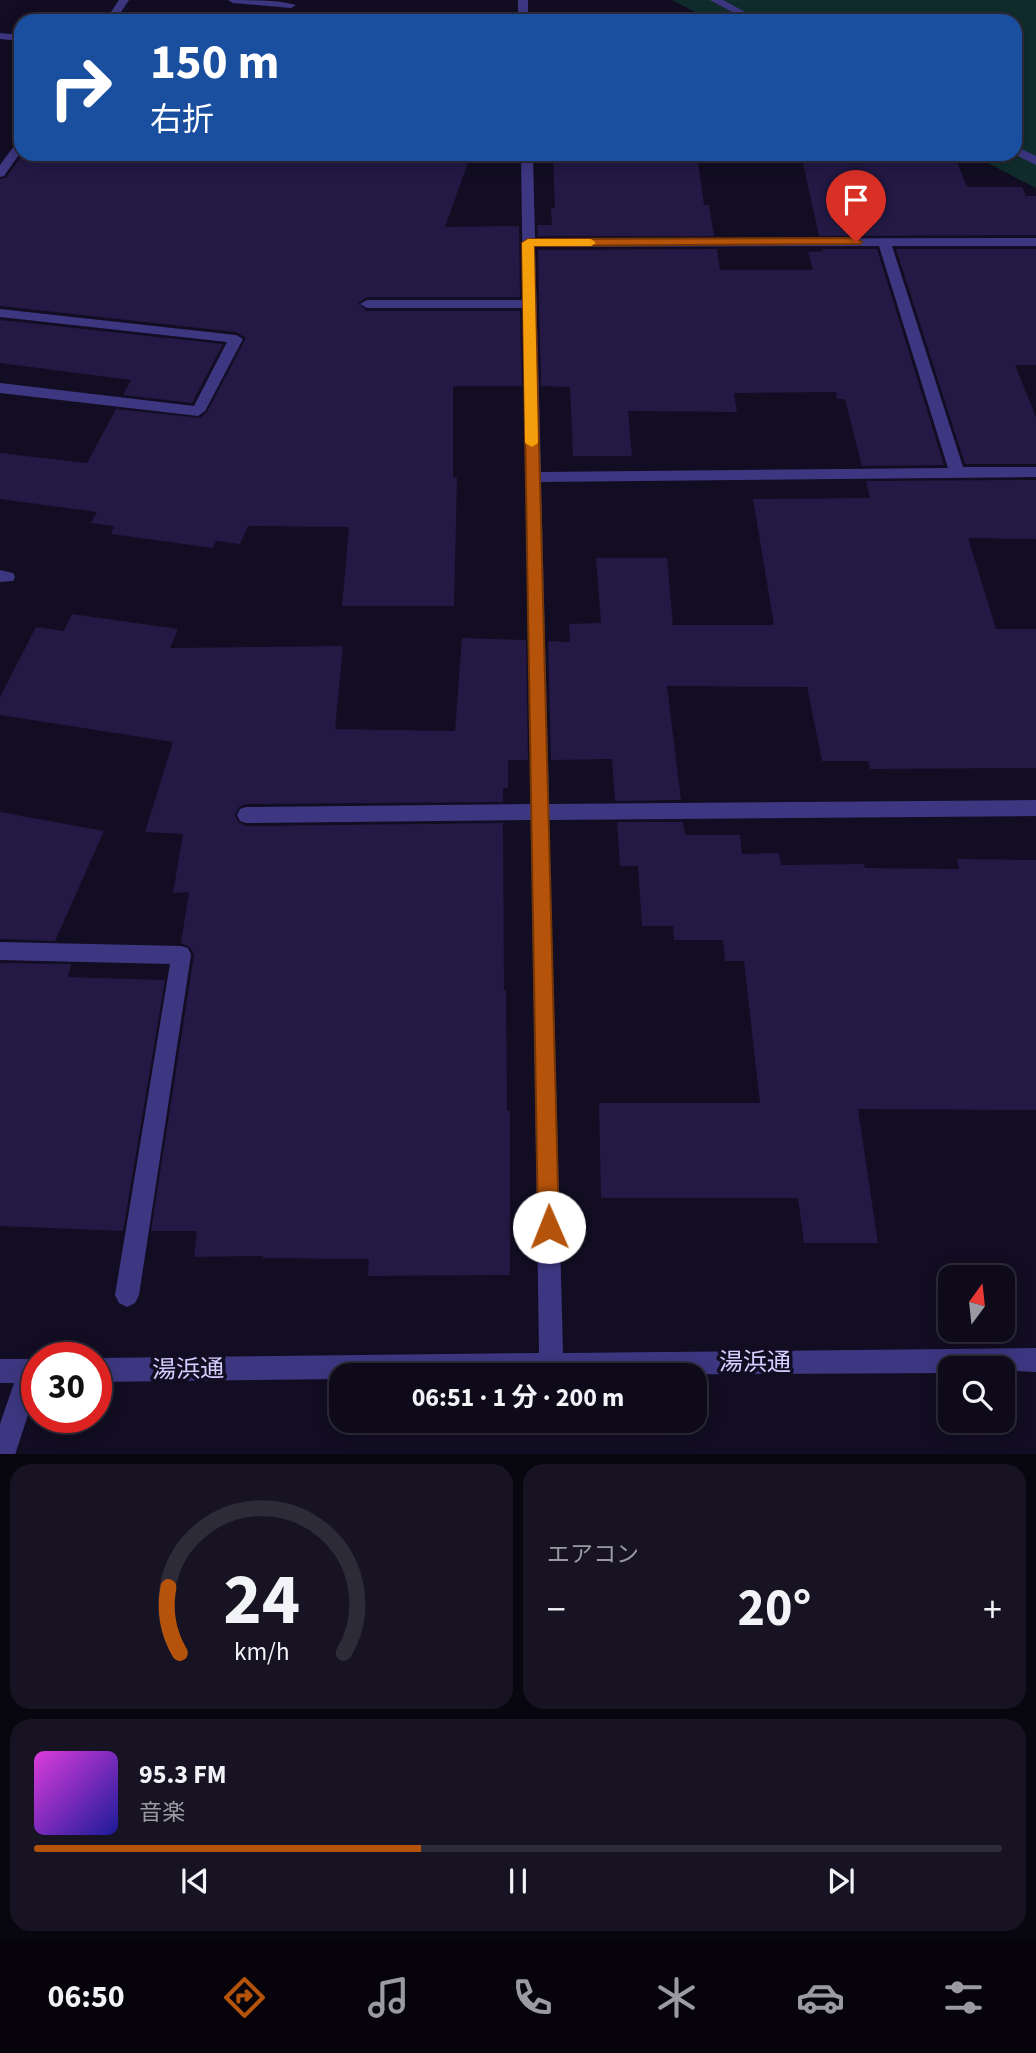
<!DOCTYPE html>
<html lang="ja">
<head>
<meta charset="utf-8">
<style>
	:root { --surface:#0e0a1a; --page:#171323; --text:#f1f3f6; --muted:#9b9aa2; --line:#2e2b39; --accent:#b45309 }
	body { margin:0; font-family:"Source Sans 3","Noto Sans JP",sans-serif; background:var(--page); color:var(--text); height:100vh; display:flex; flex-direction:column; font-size:26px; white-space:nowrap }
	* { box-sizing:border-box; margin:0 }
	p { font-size:23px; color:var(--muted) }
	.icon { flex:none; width:38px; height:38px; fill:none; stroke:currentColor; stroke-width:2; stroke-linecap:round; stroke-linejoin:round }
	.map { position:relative; height:1454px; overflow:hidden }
	.sheet { display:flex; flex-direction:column; gap:10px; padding:10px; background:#08060e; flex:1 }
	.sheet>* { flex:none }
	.hud { position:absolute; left:14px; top:14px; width:1008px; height:147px; border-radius:21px; box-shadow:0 4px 18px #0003,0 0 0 2px var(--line); background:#1a4fa0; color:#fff; overflow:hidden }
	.needle { width:46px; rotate:15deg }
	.fabs { position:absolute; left:938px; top:1265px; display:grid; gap:14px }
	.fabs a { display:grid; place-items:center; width:77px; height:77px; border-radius:14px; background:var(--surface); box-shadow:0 4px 18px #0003,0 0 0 2px var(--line); font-size:35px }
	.speed { position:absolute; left:21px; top:1342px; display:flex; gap:14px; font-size:35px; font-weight:700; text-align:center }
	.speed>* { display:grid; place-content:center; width:91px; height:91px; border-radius:50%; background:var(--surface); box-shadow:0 4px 18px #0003,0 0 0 2px var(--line); line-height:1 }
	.speed .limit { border:10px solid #d22; background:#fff; color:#111 }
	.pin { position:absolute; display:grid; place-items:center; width:60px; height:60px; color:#fff; margin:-72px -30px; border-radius:50% 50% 50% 0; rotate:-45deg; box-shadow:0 0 7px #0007 }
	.pin .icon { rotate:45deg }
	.me { position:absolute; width:77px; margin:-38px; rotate:359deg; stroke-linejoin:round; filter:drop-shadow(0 0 5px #0008) }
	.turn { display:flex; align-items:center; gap:24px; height:147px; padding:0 21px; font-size:32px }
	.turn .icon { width:91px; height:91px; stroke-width:2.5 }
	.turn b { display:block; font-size:49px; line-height:60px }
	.big { font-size:52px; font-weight:700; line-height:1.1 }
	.sheet .tile { flex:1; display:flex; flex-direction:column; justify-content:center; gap:10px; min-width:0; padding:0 24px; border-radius:21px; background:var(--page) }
	.sheet .dial { align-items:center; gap:0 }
	.dial svg { height:182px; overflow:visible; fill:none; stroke:var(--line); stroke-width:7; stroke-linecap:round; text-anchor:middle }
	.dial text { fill:var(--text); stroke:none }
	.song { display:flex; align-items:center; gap:21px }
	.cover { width:84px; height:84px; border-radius:10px; background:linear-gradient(135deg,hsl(300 70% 55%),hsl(240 70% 35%)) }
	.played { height:7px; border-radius:4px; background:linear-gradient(90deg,var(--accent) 40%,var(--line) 40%) }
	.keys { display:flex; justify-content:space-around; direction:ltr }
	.heat { display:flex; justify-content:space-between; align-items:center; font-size:38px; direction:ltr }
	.sheet .tiles { flex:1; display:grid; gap:10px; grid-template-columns:1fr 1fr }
	.tile:last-child { grid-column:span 2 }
	.trip { position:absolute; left:329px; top:1363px; width:378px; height:70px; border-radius:21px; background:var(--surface); box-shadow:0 4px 18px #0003,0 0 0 2px var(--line); font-weight:700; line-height:70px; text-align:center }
	.dock { display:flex; height:112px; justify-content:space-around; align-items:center; background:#06040a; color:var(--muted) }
	.dock .icon { width:49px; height:49px }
	.dock .on { color:var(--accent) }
	.dock b { font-size:32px; color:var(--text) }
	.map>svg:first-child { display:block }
	.green { fill:#102c2c }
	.building { fill:#231944 }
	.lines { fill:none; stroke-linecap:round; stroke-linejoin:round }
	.minor { fill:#3d3782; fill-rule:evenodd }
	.route { fill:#b45309; stroke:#753606; stroke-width:2 }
	.slow { fill:#f59e0b }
	.labels { text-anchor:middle; stroke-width:7; stroke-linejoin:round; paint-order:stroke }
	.near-street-label { font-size:24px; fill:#d6ceff; stroke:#120d22 }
</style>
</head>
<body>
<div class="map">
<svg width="1036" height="1455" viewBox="0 0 1036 1455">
	<rect width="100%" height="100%" fill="#120d22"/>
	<!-- green -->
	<polygon class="green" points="672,0 1036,0 1036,188 970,154 1015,154 1015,21 712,21"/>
	<!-- building -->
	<g class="building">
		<polygon points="23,154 471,154 445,227 519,226 520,297 367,297 358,303 367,311 520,311 522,386 453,386 453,478 457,478 454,606 342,606 349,527 248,526 240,544 216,541 213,548 111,534 114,526 91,523 97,512 0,499 0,453 87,463 116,409 200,418 207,412 246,338 236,332 0,306 0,179 6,178"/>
		<polygon points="801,154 954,154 967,187 1022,187 1026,196 1036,196 1036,235 819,236"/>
		<polygon points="646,155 697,155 704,205 709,205 714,236 538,236 537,225 552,225 551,208 555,208 553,159 646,158"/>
		<polygon points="717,249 720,270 813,270 808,252 823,251 822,249 877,249 944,465 862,466 845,399 837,399 836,392 734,393 737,412 628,411 632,456 573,456 570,387 541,386 538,250"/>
		<polygon points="896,249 1036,249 1036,365 1015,365 1036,417 1036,464 965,464"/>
		<polygon points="0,320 223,344 192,403 123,395 131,380 0,363"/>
		<polygon points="1036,480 1036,539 968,538 996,629 1036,629 1036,768 870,769 868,761 822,761 807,687 667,686 681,800 615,801 612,759 551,760 548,641 570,642 569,624 601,623 596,558 667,558 673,625 774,625 753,499 870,498 866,481"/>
		<polygon points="72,614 178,629 170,648 343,646 335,729 455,731 462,638 526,640 528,760 508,760 508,788 503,788 503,802 246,804 239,807 235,814 238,822 246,826 503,823 504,990 506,990 507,1111 510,1111 510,1275 368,1276 369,1259 263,1258 263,1256 194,1257 197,1231 151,1231 194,955 190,947 181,943 189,892 173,893 183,834 145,832 173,742 0,715 0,697 36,627 64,631"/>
		<polygon points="0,812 104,831 55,941 0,939"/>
		<polygon points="617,822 683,822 685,835 740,835 742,854 779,853 781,865 864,864 865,868 959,869 957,859 1036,860 1036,1110 858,1109 878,1243 804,1243 798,1198 601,1198 599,1103 760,1103 744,961 725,961 723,940 674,940 673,926 642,926 638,866 620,866"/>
		<polygon points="0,963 71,964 68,977 165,980 123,1231 0,1226"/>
	</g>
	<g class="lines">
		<!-- minor -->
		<g class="minor">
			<polygon points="119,0 129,0 115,21 105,21"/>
			<path d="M228,0c19,0 52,0 68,5l-5,3 -58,-5z"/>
			<rect x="518" y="0" width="10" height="21"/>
			<polygon points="710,0 723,0 762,21 749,21"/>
			<polygon points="0,33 21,35 21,41 0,39"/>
			<polygon points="21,141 21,152 4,176 0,177 0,165 17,142"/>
			<polygon points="1015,146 1036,156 1036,165 1014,154"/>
			<path d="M521,154h12l2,85 501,-1v8h-144l71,221h73v10l-495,5 8,322 487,-4v16l-487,4 14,533 473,-5v24l-86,-4v5l-609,3v3l-245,3v-24l443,-5 -8,-533 -285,3 -6,-2 -3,-6 3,-6 6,-2 285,-3 -8,-496h-156l-7,-4 7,-4h156zM879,246l69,222 -407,4 -6,-225z"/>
			<polygon points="0,309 236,335 243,339 205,411 198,416 0,393 0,383 194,406 227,342 0,317"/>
			<polygon points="0,570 13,573 15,577 13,581 0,582"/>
			<polygon points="0,942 181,946 188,948 191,955 139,1295 135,1303 127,1307 119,1303 115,1295 170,964 0,960"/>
			<polygon points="0,1359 37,1359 37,1387 15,1455 0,1455 0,1424 14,1383 0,1383"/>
		</g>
	</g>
	<!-- route -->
	<polygon class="route" points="856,238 862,242 860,244 534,246 559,1227 556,1234 549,1237 541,1234 538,1227 522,243 528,239"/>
	<!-- slow -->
	<polygon class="slow" points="528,239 591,239 596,243 591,246 534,246 538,443 532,447 525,443 522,243"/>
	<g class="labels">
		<!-- near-street labels -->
		<g class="near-street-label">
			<text x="755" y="1370">湯浜通</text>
			<text transform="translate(188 1369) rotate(-1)" y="8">湯浜通</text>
		</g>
	</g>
</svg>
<div class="fabs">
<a><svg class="needle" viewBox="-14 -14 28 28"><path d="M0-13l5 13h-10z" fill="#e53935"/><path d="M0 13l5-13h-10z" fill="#9b9aa2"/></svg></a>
<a><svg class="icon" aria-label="search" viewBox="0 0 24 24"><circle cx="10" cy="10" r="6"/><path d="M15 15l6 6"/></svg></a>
</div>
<div class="speed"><div class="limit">30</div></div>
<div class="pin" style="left:856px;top:242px;background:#d93025"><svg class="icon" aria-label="arrive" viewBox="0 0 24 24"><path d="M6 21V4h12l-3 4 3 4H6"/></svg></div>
<svg class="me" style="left:549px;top:1227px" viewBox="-20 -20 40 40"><circle r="19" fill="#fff"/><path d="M0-13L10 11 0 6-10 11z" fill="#b45309"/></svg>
<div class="trip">06:51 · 1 分 · 200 m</div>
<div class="hud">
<div class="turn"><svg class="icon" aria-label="right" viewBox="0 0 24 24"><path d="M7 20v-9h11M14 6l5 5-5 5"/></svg><div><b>150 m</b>右折</div></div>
</div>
</div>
<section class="sheet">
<div class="tiles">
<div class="tile dial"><svg viewBox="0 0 100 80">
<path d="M14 69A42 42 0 1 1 86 69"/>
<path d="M14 69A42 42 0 0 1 9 40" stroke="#b45309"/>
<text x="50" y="56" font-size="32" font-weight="700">24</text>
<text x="50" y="72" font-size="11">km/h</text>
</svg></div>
<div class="tile"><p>エアコン</p>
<div class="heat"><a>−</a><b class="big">20°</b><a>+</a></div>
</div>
<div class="tile">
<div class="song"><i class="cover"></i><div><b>95.3 FM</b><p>音楽</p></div></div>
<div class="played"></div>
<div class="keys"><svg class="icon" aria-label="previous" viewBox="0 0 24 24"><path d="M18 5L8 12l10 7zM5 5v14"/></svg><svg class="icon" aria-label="pause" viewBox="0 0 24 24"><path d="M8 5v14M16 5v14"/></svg><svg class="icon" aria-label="next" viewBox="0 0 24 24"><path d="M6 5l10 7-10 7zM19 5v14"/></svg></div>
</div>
</div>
</section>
<nav class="dock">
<b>06:50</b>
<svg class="icon on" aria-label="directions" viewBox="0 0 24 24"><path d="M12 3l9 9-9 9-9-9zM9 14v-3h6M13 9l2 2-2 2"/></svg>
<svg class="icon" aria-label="music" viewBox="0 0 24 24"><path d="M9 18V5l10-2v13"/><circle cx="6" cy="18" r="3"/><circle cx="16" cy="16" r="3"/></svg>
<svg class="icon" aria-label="phone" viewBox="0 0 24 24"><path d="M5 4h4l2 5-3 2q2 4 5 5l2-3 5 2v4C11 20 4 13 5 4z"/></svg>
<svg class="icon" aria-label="climate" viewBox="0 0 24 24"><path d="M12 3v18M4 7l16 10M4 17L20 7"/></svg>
<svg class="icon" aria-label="car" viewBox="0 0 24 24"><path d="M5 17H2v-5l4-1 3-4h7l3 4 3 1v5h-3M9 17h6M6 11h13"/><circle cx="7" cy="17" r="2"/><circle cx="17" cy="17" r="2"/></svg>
<svg class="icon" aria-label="filters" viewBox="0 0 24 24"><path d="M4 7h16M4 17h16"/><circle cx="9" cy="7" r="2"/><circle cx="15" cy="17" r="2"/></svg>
</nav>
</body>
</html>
